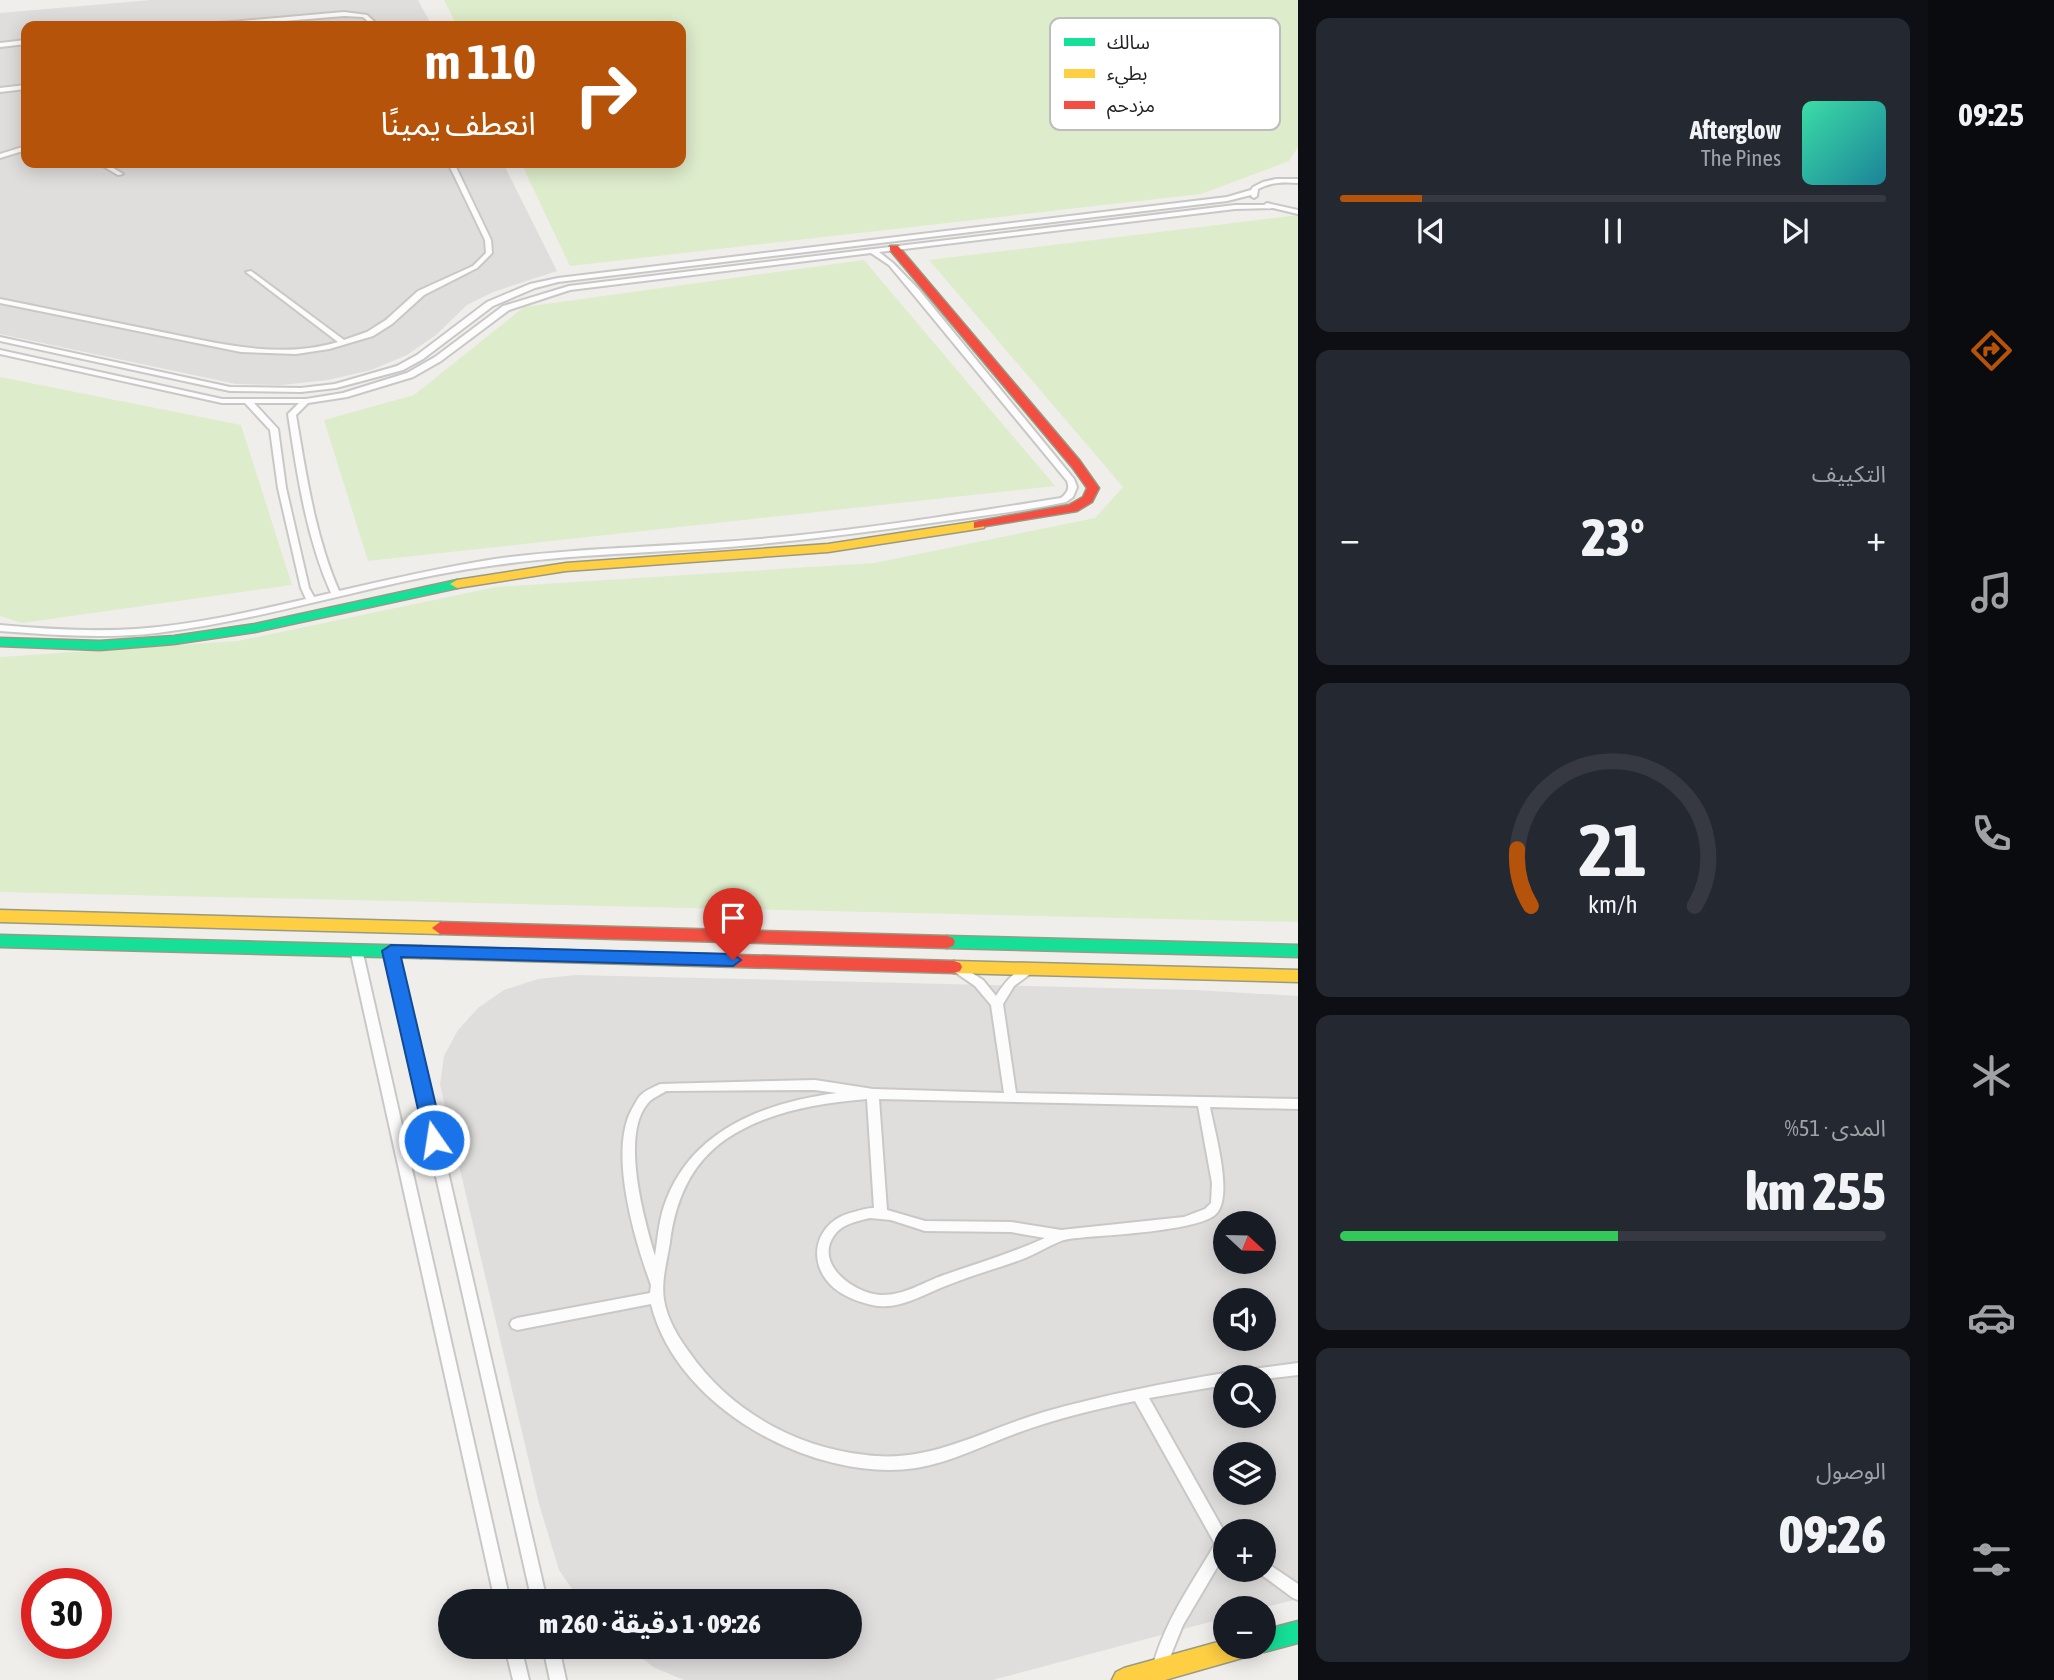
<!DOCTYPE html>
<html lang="ar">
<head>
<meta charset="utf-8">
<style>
	:root { --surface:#171b24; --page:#242831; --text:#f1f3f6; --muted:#9ea1a6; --line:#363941; --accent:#b45309 }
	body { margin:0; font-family:"Asap Condensed","Noto Sans Arabic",sans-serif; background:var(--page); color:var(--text); direction:rtl; height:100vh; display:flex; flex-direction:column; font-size:26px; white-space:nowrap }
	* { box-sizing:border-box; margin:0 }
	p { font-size:23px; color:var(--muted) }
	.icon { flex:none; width:38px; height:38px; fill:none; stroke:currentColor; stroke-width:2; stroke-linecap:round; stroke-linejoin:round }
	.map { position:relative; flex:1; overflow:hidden; direction:ltr }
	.panel { display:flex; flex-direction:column; gap:18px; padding:18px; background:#0d0f14; width:630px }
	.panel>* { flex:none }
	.top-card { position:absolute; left:21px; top:21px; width:665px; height:147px; border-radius:14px; box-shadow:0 4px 18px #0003; direction:rtl; background:#b45309; color:#fff; overflow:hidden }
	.needle { width:46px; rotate:112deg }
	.tools { position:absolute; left:1213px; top:1211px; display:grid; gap:14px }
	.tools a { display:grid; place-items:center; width:63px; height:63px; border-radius:50%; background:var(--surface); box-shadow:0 4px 18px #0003; font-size:35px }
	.speed { position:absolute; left:21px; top:1568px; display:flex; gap:14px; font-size:35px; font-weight:700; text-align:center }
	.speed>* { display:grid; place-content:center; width:91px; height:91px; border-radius:50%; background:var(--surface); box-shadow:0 4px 18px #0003; line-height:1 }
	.speed .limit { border:10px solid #d22; background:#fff; color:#111 }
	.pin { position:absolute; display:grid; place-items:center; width:60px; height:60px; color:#fff; margin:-72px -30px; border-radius:50% 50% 50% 0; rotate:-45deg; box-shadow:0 0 7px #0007 }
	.pin .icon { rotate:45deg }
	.me { position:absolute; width:77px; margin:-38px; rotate:347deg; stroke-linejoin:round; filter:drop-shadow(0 0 5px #0008) }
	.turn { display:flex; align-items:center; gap:24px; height:147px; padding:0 35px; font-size:32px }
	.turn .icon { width:91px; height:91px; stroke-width:2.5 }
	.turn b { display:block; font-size:49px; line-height:60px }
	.big { font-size:52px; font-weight:800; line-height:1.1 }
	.panel .tile { flex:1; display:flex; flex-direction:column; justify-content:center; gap:10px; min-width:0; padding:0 24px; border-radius:14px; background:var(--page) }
	.panel .dial { align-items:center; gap:0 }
	.dial svg { height:182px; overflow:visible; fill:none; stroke:var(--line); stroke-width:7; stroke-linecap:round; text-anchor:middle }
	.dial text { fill:var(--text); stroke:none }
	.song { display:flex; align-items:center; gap:21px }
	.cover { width:84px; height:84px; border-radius:10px; background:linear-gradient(135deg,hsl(160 70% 55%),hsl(190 70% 35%)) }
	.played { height:7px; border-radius:4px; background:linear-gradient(90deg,var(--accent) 15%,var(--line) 15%) }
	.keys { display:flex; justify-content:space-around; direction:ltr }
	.heat { display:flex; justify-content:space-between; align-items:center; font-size:38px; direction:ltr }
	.charge { height:10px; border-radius:5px; background:linear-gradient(90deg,#34c759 51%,var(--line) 0) }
	.trip { position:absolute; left:438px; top:1589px; width:424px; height:70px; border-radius:35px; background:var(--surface); box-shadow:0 4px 18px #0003; font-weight:800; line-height:70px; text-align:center; direction:rtl }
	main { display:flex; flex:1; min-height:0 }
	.menu { display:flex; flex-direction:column; width:126px; justify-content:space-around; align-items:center; background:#090b0e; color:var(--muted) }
	.menu .icon { width:49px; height:49px }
	.menu .on { color:var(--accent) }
	.menu b { font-size:32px; color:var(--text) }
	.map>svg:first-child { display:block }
	.residential { fill:#dfdedc; fill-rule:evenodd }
	.grass { fill:#ddeccb }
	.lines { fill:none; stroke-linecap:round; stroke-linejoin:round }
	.street-casing { stroke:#c9c8c7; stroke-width:4 }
	.fast-casing { stroke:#999a82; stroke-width:3 }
	.slow-casing { stroke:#999a82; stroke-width:3 }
	.jam-casing { stroke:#999a82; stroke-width:3 }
	.street { fill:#fdfcfc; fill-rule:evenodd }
	.fast { fill:#16e098; fill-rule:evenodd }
	.slow { fill:#ffcf43; fill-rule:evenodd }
	.jam { fill:#f24e42; fill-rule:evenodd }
	.route { fill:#1a73e8; stroke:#114b97; stroke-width:2 }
	.key { fill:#fff; stroke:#bdbdbd; stroke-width:2 }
	.key-label { font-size:19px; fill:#222 }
</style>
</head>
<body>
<main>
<nav class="menu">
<b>09:25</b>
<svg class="icon on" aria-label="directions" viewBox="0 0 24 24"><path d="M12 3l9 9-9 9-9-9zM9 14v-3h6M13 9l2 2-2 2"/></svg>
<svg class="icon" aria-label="music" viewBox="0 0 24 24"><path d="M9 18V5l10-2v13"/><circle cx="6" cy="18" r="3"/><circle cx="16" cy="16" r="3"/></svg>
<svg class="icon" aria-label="phone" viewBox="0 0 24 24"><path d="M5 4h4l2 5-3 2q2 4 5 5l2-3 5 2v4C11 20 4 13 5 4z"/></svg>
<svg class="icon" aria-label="climate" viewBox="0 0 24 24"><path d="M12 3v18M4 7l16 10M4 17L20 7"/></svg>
<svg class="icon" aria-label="car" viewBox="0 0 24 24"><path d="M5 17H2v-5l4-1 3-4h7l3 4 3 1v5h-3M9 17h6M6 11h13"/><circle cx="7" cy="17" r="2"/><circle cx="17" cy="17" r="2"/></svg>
<svg class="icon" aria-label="filters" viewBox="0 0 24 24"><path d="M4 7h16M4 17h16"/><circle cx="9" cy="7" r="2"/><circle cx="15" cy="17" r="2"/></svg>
</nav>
<section class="panel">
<div class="tile">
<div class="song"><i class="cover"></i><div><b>Afterglow</b><p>The Pines</p></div></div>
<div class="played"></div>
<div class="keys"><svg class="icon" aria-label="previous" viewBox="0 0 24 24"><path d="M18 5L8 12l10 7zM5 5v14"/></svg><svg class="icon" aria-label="pause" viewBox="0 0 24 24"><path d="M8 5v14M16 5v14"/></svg><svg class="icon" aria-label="next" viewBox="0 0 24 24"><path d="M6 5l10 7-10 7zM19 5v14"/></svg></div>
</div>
<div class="tile"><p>التكييف</p>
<div class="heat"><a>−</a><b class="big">23°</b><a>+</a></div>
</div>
<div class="tile dial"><svg viewBox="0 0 100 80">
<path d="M14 69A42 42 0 1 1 86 69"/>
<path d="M14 69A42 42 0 0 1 8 44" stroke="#b45309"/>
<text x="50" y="56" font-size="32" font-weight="700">21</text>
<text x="50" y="72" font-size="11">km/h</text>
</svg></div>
<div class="tile"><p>المدى · 51%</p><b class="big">255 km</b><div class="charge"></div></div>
<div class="tile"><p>الوصول</p><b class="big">09:26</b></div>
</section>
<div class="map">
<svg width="1298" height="1680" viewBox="0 0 1298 1680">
	<rect width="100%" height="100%" fill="#f0eeeb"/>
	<!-- residential -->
	<g class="residential">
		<polygon points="151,0 418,0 432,26 26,26 26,163 503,163 557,271 493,292 467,305 436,335 407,355 371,370 328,380 282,385 236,384 0,334 0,13"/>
		<path d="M575,975l620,15 103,6v603l-36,9h-37v10l-232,62h-309l-29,-12 -28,-21h222v-46h-269l-21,-31 -20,-66 -99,-419 4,-29 14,-26 20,-22 26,-18 34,-11zM1225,1223h39v39h-39zM1225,1300h39v39h-39zM1225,1377h39v39h-39zM1225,1454h39v39h-39zM1225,1531h39v39h-39z"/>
	</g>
	<!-- grass -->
	<g class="grass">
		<polygon points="444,0 1298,0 1298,147 1289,161 1201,194 570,266 521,163 681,163 681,26 457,26"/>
		<polygon points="1298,215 1298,922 0,892 0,657 238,641 496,587 874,563 1095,518 1123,487 929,260"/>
		<polygon points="864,260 1055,486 368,561 324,420 414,395 524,307"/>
		<polygon points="0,377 241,425 292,585 22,623 0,616"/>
	</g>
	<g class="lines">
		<defs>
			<g id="street">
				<polygon points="344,12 367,15 379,26 373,26 363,17 344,16 225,26 206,26 209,24"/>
				<polygon points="26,40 26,44 0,47 0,43"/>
				<polygon points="26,85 26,89 0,92 0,88"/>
				<polygon points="26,146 26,150 0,158 0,154"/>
				<polygon points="98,163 105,163 123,174 118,175"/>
				<path d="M448,163h6l37,77 1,13 -15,15 -53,27 -32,29 -19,12 -44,13 -33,5 -55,-2 -241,-49v-4c49,10 98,20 147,30 62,12 129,32 191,13l-92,-70 5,-1 93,69 23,-8 19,-12 32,-29 55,-25 13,-13 -1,-13z"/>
				<path d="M1276,179h22v4c-14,-1 -27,-1 -40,6l-1,7 -3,2 -2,-1 -1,-2 -24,6 -669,81 -23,6 -42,18 -70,53 -20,11 -67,18 -35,4 -71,-1 -230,-50v-4l230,50 71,1 34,-4 62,-18 20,-11 70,-53 43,-18 28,-6 669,-81 24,-7 2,-3 10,-5z"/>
				<path d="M1267,203l31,7v4l-25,-6 -38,1 -356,43 14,11 26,27 155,189 3,8 -4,10 -7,5c-42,9 -86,14 -128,20 -70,10 -140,19 -210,25 -77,6 -155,7 -232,18 -114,15 -224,54 -339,68 -52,6 -105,2 -157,-2v-6c45,4 90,7 136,4 57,-4 114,-17 170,-30l-5,-11 -23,-100 -8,-58 -25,-27h-23l-222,-49v-4l222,49h84l37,-6 64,-20 28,-16 68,-51 66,-20 666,-81h29zM871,253l18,12 24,29 154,187c3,8 0,12 -6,17 -100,16 -200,32 -301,41 -88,8 -177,8 -265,20 -52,8 -104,20 -156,32 -24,-55 -33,-117 -43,-176l12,-12 39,-6 66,-20 28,-16 68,-51 61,-20zM254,403h45l-11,11c9,60 18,123 43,179l-17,4 -5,-9 -23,-100 -8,-59z"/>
				<polygon points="356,945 360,946 362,949 510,1601 495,1601 350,949 352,946"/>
				<polygon points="391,947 395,948 397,951 547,1601 532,1601 385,951 387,948"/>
				<path d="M956,963l27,17 13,16c9,-14 22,-31 39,-30l2,3 -23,17 -11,18 13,89 282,6v10l-88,-2c4,23 24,89 6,107 -15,16 -103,21 -129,23 -8,1 -18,1 -26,4 -13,5 -25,13 -38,18 -25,9 -50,16 -75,26 -24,9 -49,26 -76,20 -13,-3 -27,-8 -38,-17 -30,-26 -18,-68 20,-76 7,-2 13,-4 20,-4l-7,-109c-48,4 -99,12 -141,40 -35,24 -51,62 -56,103 -3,19 -9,39 -6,58 3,19 14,37 25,52 41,59 106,95 177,103 65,9 119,-26 178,-43 60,-17 120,-29 181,-39l6,3 1,-3 5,-2 61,-8v12l-34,4v-2h-39v8l-76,13 76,135v21l-42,71 -11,27 -6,22 -6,3 -6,-3 -2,-5c12,-47 39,-84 63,-125l-80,-143c-39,8 -80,18 -118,32 -33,12 -65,29 -101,35 -102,15 -240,-60 -265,-164l-134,26 -5,-2 -2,-4 2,-4 5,-2 133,-25 1,-8c-16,-44 -43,-133 -19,-176 3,-4 5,-11 9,-14 5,-5 13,-8 19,-11l155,-4 58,9 131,4 -13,-88 -16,-19 -23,-16 -2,-3 2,-3zM815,1090l22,3c-69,9 -142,35 -170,105 -8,19 -9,38 -12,58 -11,-37 -35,-121 -7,-153 4,-5 12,-8 18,-12zM879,1099l319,7 14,77 -1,20 -6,6 -21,8 -123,13 -50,-8 -86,-1 -38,-11zM870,1218l21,2 34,11 86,1 34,6c-33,15 -67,25 -101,37 -20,7 -39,20 -61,20 -28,0 -72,-32 -47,-62 9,-10 22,-12 34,-15z"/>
				<polygon points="1264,1561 1298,1584 1298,1600 1293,1598 1259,1573 1257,1570 1264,1570"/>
				<polygon points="505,1647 521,1647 529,1680 513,1680"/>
				<polygon points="543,1647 559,1647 566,1680 550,1680"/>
			</g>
			<g id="fast">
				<polygon points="457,580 462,581 462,587 255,632 174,644 100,650 0,646 0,638 100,641 174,636 255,624"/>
				<polygon points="0,935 421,946 427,948 429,952 427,956 421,958 0,947"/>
				<polygon points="947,936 1298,945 1298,957 947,948 941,946 939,942 941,938"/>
				<polygon points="1298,1621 1298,1643 1264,1652 1256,1649 1255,1647 1264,1647 1264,1630"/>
			</g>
			<g id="slow">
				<polygon points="979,521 984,522 984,528 828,552 566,571 457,588 450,584 457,580 566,563 828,544"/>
				<polygon points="0,910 440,922 448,928 440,934 0,922"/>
				<polygon points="954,961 1298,970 1298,982 954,973 948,971 946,967 948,963"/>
				<polygon points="1225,1640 1225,1647 1254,1647 1250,1655 1242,1658 1165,1680 1112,1680 1116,1672 1124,1668"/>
			</g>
			<g id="jam">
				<polygon points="890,246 898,246 1080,461 1099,488 1092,502 1077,511 974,528 974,522 979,521 1069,505 1083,497 1087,488 1072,467 890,250"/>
				<polygon points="440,922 947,936 953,938 955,942 953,946 947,948 440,934 432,928"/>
				<polygon points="421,946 954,961 960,963 962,967 960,971 954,973 421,958 415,956 413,952 415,948"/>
			</g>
		</defs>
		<!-- street casing -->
		<use href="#street" class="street-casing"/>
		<!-- fast casing -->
		<use href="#fast" class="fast-casing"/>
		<!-- slow casing -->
		<use href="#slow" class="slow-casing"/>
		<!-- jam casing -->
		<use href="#jam" class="jam-casing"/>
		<!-- street -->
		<use href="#street" class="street"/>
		<!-- fast -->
		<use href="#fast" class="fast"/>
		<!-- slow -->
		<use href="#slow" class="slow"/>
		<!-- jam -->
		<use href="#jam" class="jam"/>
	</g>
	<!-- route -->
	<polygon class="route" points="391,945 733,954 741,960 733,966 401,957 444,1140 441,1145 434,1148 428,1145 425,1140 382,951"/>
	<!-- legend -->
	<rect x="1050" y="18" width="230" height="112" rx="10" class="key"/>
	<rect x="1064" y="38" width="31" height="8" fill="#16e098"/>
	<rect x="1064" y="69" width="31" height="9" fill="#ffcf43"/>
	<rect x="1064" y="101" width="31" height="8" fill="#f24e42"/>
	<g class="key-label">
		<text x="1107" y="49">سالك</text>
		<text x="1107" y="80">بطيء</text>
		<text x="1107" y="112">مزدحم</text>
	</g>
</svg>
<div class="tools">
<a><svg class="needle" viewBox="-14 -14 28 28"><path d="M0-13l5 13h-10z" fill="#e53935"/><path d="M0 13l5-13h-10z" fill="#9ea1a6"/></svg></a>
<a><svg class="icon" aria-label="sound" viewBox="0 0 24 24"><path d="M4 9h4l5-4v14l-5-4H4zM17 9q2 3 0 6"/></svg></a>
<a><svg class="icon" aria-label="search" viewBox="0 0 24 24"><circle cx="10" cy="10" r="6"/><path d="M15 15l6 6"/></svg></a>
<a><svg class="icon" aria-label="layers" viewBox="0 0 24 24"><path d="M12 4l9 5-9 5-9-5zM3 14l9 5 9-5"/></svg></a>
<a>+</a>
<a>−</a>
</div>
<div class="speed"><div class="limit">30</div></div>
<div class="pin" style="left:733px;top:960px;background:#d93025"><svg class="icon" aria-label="arrive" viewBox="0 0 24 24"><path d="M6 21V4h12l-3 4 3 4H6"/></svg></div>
<svg class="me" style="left:434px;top:1140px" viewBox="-20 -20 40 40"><circle r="17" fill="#1a73e8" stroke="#fff" stroke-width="3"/><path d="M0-11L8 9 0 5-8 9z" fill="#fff"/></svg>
<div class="trip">09:26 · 1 دقيقة · 260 m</div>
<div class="top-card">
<div class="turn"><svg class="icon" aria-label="right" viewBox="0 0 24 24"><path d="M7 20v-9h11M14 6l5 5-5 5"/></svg><div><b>110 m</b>انعطف يمينًا</div></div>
</div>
</div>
</main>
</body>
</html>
